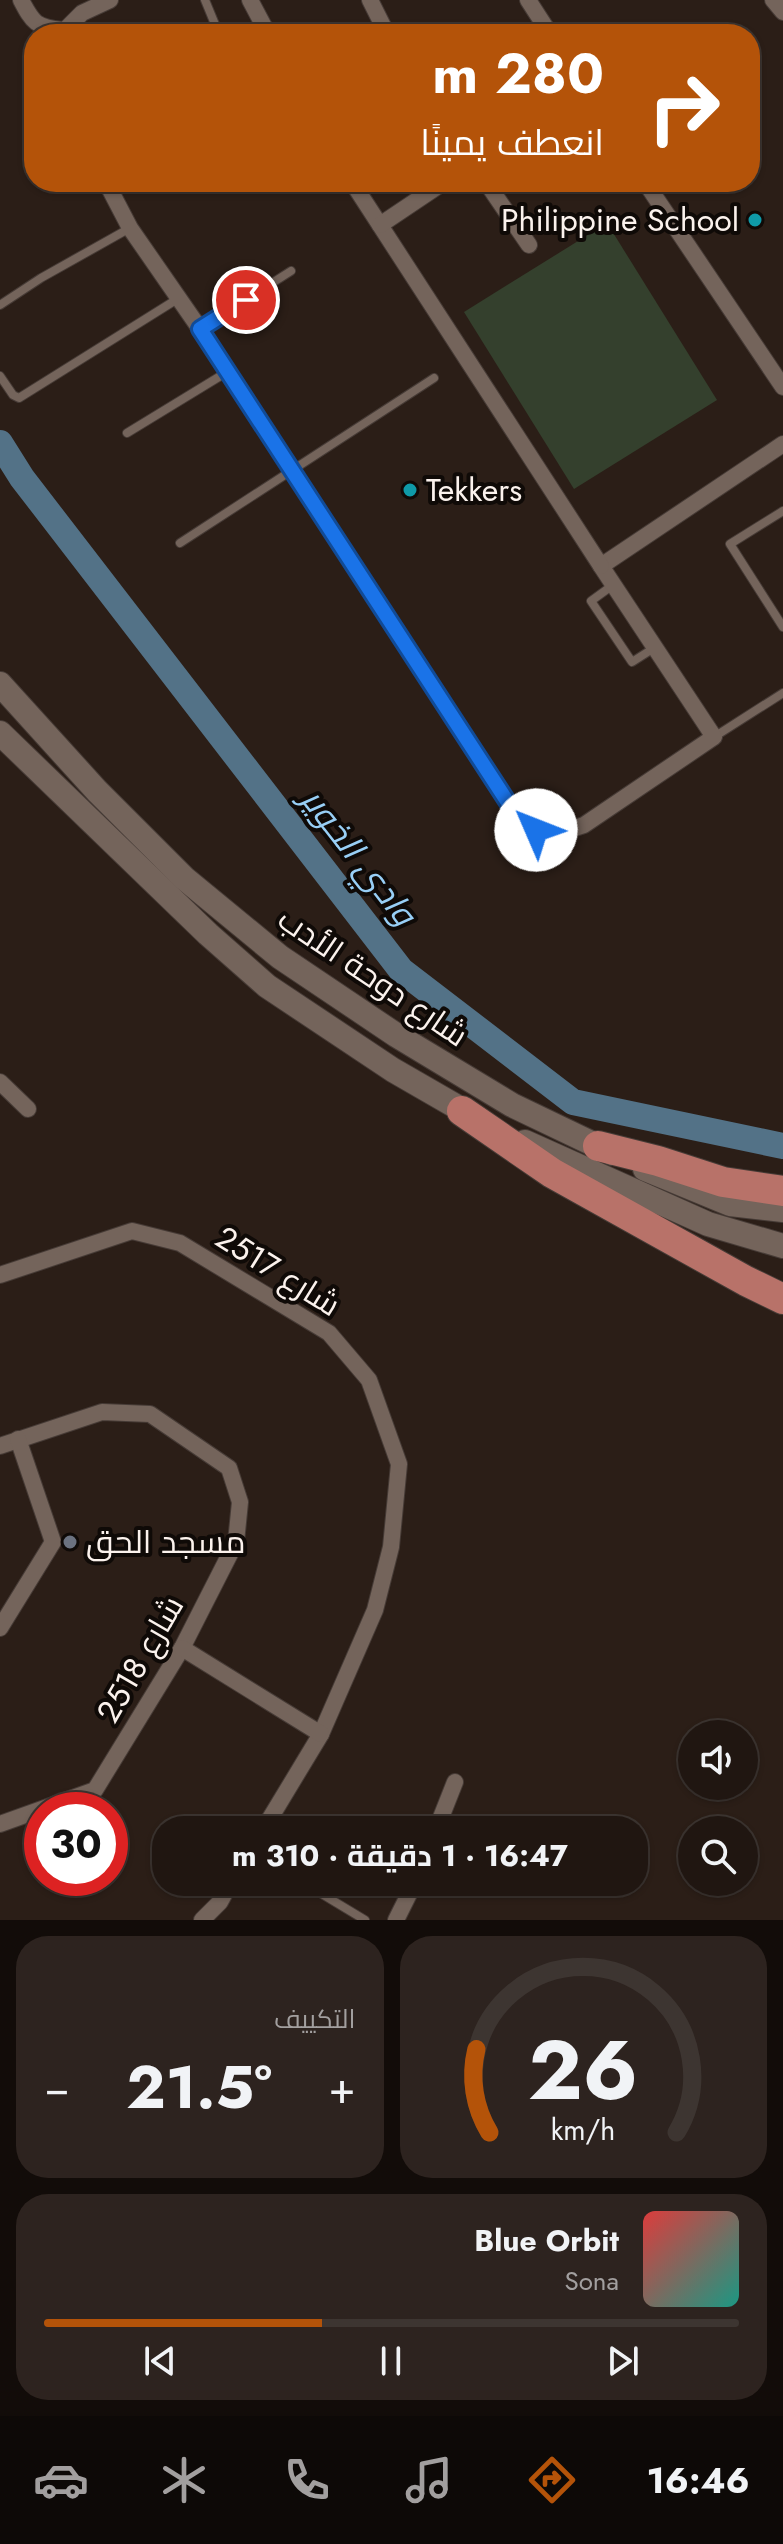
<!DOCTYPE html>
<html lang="ar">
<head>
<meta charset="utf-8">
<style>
	:root { --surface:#201611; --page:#2d231f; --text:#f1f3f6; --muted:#a29f9f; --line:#3d3531; --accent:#b45309 }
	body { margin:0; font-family:Jost,Cairo,sans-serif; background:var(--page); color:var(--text); direction:rtl; height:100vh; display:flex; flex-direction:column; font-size:30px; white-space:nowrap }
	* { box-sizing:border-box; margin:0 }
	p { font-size:26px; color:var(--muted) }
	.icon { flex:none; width:44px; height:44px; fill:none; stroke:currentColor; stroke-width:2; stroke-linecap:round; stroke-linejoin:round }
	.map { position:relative; height:1920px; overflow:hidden; direction:ltr }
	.details { display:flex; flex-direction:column; gap:16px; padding:16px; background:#120c09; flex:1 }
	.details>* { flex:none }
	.banner { position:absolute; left:24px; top:24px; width:736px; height:168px; border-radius:32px; box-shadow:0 2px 6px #0004,0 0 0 2px var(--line); direction:rtl; background:#b45309; color:#fff; overflow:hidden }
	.buttons { position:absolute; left:678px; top:1720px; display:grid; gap:16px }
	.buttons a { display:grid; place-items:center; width:80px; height:80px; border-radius:50%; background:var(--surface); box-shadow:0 2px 6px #0004,0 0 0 2px var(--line); font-size:40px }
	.speed { position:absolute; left:24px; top:1792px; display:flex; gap:16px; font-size:40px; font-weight:700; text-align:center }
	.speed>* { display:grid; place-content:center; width:104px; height:104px; border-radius:50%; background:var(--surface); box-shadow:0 2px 6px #0004,0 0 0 2px var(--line); line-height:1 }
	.speed .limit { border:12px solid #d22; background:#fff; color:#111 }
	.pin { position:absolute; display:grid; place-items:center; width:68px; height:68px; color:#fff; margin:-34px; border:4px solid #fff; border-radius:50%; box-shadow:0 2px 8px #0007 }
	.me { position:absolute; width:88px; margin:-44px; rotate:314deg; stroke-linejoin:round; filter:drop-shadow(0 0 6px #0008) }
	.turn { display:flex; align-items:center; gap:28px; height:168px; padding:0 24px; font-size:36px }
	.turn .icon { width:104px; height:104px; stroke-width:2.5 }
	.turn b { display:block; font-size:56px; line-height:68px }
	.big { font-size:60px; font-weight:700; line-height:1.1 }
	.details .widget { flex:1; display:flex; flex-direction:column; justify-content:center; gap:12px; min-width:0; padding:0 28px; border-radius:32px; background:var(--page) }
	.details .dial { align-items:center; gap:0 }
	.dial svg { height:208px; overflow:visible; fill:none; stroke:var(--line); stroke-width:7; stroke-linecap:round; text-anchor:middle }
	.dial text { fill:var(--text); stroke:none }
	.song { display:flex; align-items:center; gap:24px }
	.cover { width:96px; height:96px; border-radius:12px; background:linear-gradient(135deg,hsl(0 70% 55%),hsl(170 70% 35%)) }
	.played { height:8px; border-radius:4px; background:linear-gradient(90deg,var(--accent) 40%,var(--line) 40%) }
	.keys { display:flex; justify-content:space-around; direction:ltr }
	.heat { display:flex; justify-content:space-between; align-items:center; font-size:44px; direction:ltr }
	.details .tiles { flex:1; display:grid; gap:16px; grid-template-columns:1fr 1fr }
	.widget:last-child { grid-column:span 2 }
	.trip { position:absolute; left:152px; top:1816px; width:496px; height:80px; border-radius:32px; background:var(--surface); box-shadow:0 2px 6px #0004,0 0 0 2px var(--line); font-weight:700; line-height:80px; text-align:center; direction:rtl }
	.tabs { display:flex; height:128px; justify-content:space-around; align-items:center; background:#0d0907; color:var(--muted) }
	.tabs .icon { width:56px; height:56px }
	.tabs .active { color:var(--accent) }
	.tabs b { font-size:36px; color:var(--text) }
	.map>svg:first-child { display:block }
	.garden { fill:#34402d }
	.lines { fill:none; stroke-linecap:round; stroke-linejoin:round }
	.river { stroke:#537287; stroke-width:26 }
	.lane-casing { stroke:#463b36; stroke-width:10 }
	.street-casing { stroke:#463b36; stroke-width:18 }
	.secondary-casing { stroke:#463b36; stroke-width:26 }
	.highway-casing { stroke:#463b36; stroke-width:32 }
	.lane { stroke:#74645b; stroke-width:8 }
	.street { stroke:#74645b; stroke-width:16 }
	.secondary { stroke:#74645b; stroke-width:24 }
	.highway { stroke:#b87269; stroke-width:30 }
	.route-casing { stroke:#114b97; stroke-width:20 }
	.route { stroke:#1a73e8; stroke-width:14 }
	.culture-dot { fill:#0f9aa8; stroke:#0f0a07; stroke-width:3 }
	.worship-dot { fill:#6b7280; stroke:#0f0a07; stroke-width:3 }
	.labels { text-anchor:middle; stroke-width:8; stroke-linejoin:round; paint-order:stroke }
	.poi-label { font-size:32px; fill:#fbf2ed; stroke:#0f0a07; text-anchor:start }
	.street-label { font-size:32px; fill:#fbf2ed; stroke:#0f0a07 }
	.water-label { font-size:34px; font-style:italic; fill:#98cff6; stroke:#0f0a07 }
</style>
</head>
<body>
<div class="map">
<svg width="783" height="1920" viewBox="0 0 783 1920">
	<rect width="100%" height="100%" fill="#2b1e17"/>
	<!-- garden -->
	<polygon class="garden" points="607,223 717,400 574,489 464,312"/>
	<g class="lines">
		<!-- river -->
		<polyline class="river" points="0,443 22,478 401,970 573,1102 783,1146"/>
		<defs>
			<g id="lane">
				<polyline points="205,0 219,34"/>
				<polyline points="0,305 41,278 130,228"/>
				<polyline points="200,329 291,271"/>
				<polyline points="0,376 13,395 19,398 179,298"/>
				<polyline points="127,433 227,372"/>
				<polyline points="783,511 730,544 783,627"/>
				<polyline points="180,543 434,378"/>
				<polyline points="613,585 591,601 632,662 654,648"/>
				<polyline points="714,737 783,693"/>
				<polyline points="302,1882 365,1920"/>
			</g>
			<g id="street">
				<path d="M21,0c12,23 15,27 41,30"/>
				<polyline points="250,0 268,34"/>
				<polyline points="370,0 387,34"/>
				<polyline points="528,0 550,34"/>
				<polyline points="773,0 783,12"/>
				<polyline points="61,34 82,13 110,0"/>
				<path d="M106,182l24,46 70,101 320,492c22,12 40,13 64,4l130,-88 -113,-171 182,-122"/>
				<polyline points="352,182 601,566"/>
				<polyline points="486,182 529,245"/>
				<polyline points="645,182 783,387"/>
				<polyline points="380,225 444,182"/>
				<polyline points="0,1082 28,1109"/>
				<polyline points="0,1275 132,1231 180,1243 329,1333 369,1380 399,1464 391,1547 375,1610 321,1734 263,1830"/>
				<polyline points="0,1446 102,1412 150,1414 229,1468 240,1502 236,1542 182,1648 95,1790 0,1824"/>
				<polyline points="0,1628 53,1542 18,1439"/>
				<polyline points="182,1648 321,1734"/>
				<polyline points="436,1830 455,1782"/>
				<polyline points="202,1920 220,1902 231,1882"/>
				<polyline points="396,1920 415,1882"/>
			</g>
			<g id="secondary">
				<polyline points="0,684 97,791 184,878 280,957 396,1035 512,1105 612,1153"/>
				<polyline points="0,733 208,934 267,986 393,1070 478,1119"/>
				<polyline points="525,1142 708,1224 783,1246"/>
				<polyline points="645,1169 730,1204 783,1210"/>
			</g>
			<g id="highway">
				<polyline points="462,1111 552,1173 746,1281 783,1299"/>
				<polyline points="598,1146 658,1161 723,1182 783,1191"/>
			</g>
		</defs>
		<!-- lane casing -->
		<use href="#lane" class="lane-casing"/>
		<!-- street casing -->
		<use href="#street" class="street-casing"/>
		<!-- secondary casing -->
		<use href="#secondary" class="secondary-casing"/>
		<!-- highway casing -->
		<use href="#highway" class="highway-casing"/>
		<!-- lane -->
		<use href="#lane" class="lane"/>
		<!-- street -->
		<use href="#street" class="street"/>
		<!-- secondary -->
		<use href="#secondary" class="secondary"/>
		<!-- highway -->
		<use href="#highway" class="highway"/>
	</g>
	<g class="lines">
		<defs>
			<polyline id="route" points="246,300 200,329 520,821 536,830"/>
		</defs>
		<!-- route casing -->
		<use href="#route" class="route-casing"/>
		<!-- route -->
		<use href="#route" class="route"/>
	</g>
	<!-- markers -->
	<g class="culture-dot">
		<circle cx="755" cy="220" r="8"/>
		<circle cx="410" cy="490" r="8"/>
	</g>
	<circle class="worship-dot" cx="70" cy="1542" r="8"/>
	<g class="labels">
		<!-- poi labels -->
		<g class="poi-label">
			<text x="739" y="231" text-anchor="end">Philippine School</text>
			<text x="426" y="501">Tekkers</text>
			<text x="86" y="1553">مسجد الحق</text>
		</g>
		<!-- street labels -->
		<g class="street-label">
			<text transform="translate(373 977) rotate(34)" y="11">شارع دوحة الأدب</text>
			<text transform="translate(278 1271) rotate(32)" y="11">2517 شارع</text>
			<text transform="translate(140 1659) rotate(-60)" y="11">2518 شارع</text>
		</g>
		<!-- water labels -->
		<g class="water-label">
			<text transform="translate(359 856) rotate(52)" y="12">وادي الخوير</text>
		</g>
	</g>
</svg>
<div class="buttons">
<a><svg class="icon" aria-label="sound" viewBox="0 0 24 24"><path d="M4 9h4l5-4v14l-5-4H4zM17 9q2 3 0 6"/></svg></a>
<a><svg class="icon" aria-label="search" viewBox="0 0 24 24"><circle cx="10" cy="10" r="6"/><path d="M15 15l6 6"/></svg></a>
</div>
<div class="speed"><div class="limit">30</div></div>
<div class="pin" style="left:246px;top:300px;background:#d93025"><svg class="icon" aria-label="arrive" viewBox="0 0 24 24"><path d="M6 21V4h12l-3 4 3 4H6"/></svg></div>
<svg class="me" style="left:536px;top:830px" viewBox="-20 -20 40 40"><circle r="19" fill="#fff"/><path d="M0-13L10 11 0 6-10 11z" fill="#1a73e8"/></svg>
<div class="trip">16:47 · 1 دقيقة · 310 m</div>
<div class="banner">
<div class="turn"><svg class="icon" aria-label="right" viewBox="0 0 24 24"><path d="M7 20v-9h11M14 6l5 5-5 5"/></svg><div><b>280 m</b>انعطف يمينًا</div></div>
</div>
</div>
<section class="details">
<div class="tiles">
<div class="widget dial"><svg viewBox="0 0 100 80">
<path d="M14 69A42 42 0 1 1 86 69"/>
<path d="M14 69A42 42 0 0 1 9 37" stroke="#b45309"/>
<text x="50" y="56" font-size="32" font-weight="700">26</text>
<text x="50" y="72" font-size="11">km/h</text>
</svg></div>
<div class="widget"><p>التكييف</p>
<div class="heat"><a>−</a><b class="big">21.5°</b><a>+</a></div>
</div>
<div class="widget">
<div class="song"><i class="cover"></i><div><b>Blue Orbit</b><p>Sona</p></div></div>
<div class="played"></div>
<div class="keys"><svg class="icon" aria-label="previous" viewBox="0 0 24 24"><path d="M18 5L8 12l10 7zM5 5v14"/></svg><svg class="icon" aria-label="pause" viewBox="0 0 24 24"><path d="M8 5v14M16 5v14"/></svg><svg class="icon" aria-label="next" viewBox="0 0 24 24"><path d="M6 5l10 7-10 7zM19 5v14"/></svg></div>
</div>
</div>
</section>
<nav class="tabs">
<b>16:46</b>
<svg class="icon active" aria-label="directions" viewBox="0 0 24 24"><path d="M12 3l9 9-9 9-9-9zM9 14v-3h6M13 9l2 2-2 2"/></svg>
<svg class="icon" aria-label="music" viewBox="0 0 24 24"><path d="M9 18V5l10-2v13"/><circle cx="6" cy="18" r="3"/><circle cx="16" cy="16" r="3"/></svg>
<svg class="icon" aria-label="phone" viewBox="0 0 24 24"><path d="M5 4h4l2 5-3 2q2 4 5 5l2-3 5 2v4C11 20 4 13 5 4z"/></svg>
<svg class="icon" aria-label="climate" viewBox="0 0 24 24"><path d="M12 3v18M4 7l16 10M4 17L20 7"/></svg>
<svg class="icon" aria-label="car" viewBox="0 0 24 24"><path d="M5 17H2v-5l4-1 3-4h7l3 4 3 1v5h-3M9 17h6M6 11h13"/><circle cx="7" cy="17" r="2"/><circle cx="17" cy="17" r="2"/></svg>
</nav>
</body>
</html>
